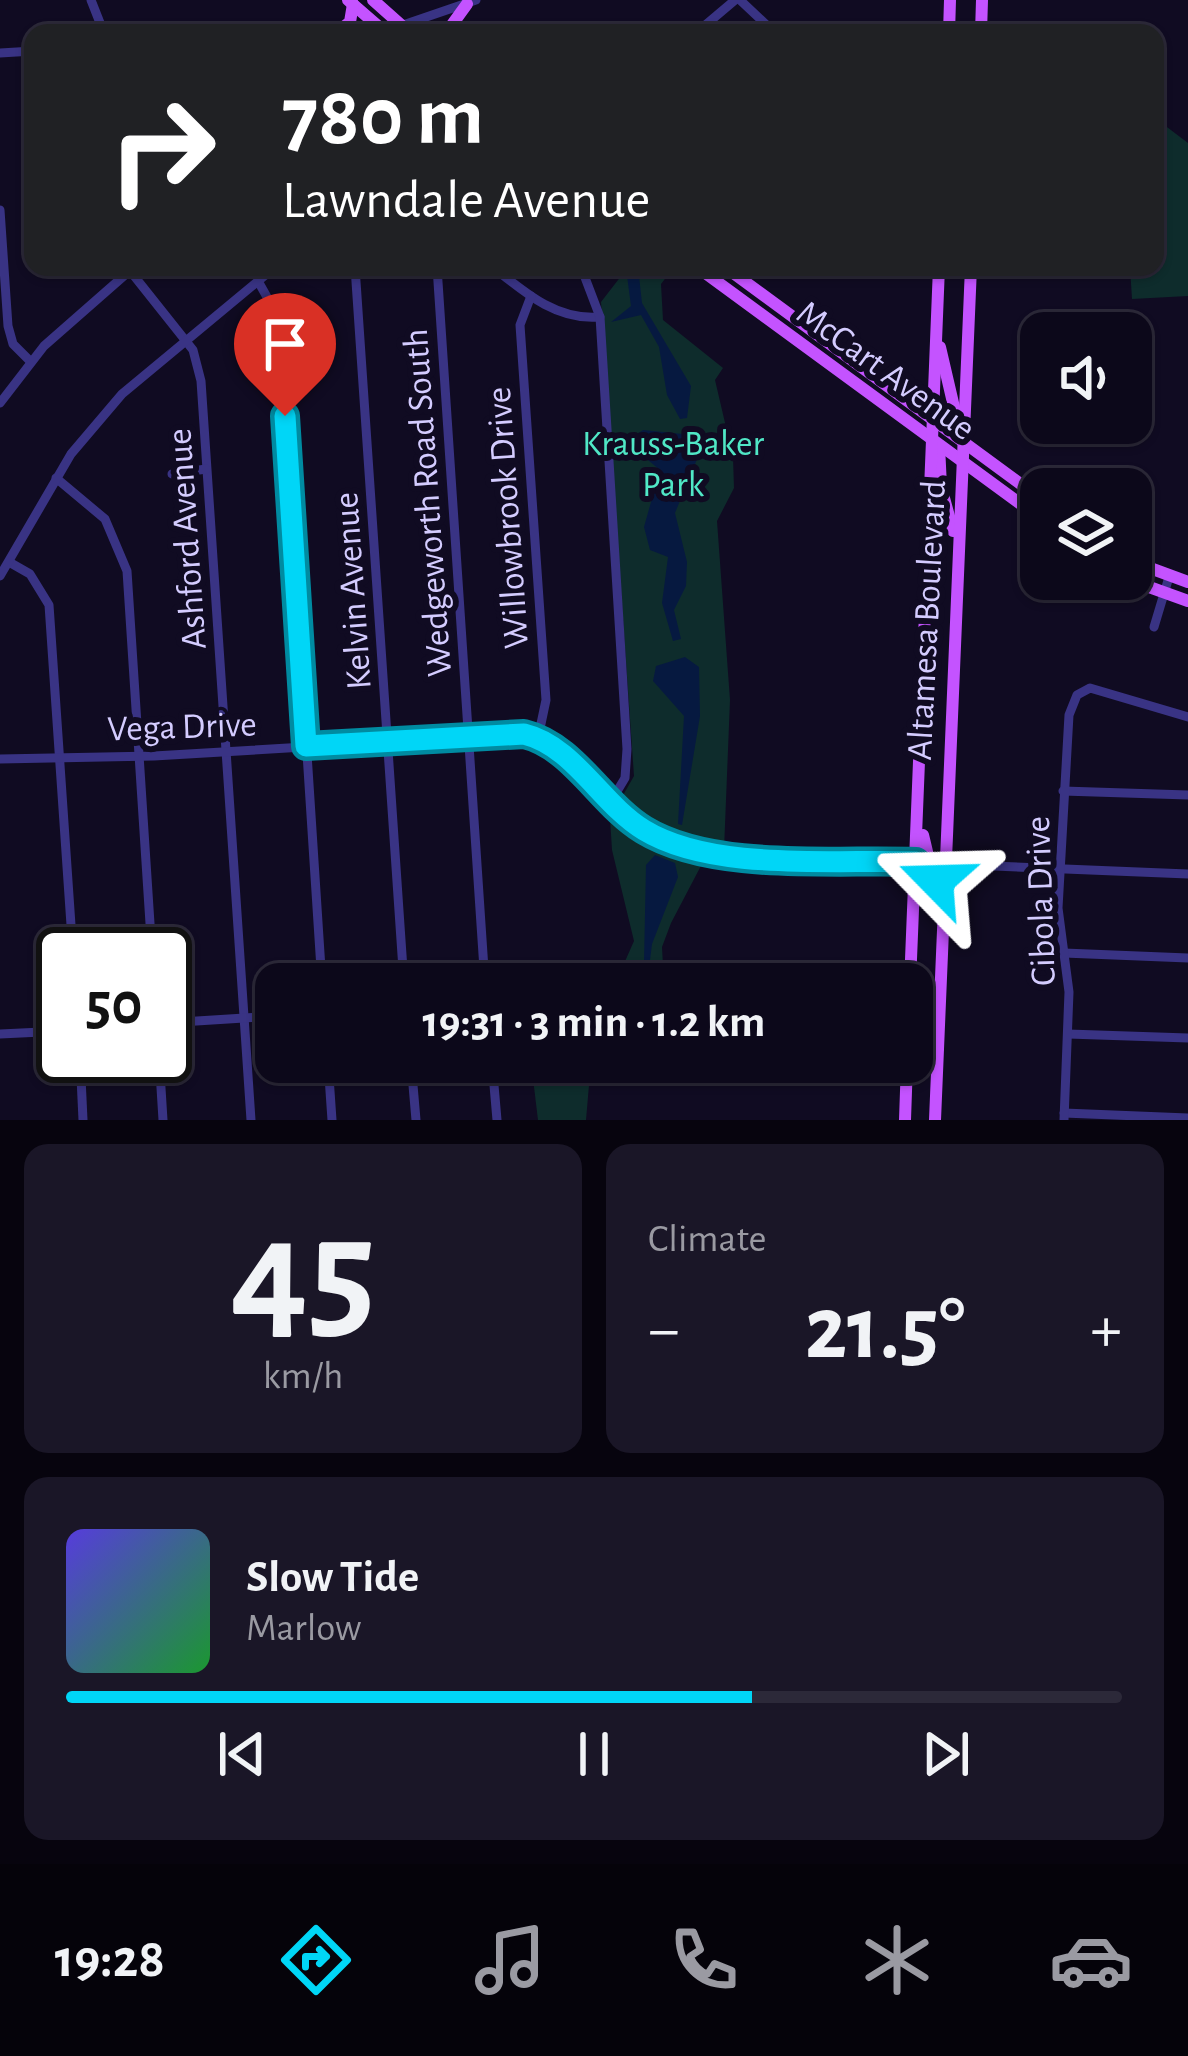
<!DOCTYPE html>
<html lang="en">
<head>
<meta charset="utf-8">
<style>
	:root { --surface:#0c081a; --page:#1a1627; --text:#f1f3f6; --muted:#9a9aa2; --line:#2c2939; --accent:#00d6f7 }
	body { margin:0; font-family:"Alegreya Sans",sans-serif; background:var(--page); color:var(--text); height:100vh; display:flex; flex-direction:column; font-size:45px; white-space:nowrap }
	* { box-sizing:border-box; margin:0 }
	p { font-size:39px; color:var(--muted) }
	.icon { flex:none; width:66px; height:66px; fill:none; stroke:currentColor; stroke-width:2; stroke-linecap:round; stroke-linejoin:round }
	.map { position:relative; height:1120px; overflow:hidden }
	.side { display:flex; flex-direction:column; gap:24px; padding:24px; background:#07040e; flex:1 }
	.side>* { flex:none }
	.top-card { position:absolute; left:24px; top:24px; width:1140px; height:252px; border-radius:24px; box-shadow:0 3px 9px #0004,0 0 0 3px var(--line); background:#202124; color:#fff; overflow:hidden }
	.tools { position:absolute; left:1020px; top:312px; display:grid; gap:24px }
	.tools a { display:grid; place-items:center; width:132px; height:132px; border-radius:24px; background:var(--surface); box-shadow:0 3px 9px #0004,0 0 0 3px var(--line); font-size:60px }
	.speed { position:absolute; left:36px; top:927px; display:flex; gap:24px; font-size:60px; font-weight:700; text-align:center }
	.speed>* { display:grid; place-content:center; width:156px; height:156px; border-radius:50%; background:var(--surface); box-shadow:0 3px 9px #0004,0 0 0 3px var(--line); line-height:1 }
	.speed .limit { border:6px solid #111; border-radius:18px; background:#fff; color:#111 }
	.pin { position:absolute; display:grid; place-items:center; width:102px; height:102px; color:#fff; margin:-123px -51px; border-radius:50% 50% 50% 0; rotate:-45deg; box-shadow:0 0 12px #0007 }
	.pin .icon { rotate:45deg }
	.me { position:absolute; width:132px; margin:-66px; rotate:292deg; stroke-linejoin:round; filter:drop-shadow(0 0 9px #0008) }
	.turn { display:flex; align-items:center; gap:42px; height:252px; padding:0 60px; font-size:54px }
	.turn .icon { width:156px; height:156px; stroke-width:2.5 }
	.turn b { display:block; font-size:84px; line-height:102px }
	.big { font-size:90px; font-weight:700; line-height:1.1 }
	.side .widget { flex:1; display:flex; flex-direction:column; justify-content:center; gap:18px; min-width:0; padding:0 42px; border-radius:24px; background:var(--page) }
	.side .dial { align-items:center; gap:0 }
	.dial b { font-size:156px; line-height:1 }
	.song { display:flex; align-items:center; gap:36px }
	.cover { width:144px; height:144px; border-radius:18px; background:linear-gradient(135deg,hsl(250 70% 55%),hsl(130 70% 35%)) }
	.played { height:12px; border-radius:6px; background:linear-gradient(90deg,var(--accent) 65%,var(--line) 65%) }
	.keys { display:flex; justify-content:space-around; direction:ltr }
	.heat { display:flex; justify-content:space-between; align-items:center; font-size:66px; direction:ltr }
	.side .tiles { flex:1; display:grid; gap:24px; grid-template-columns:1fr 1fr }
	.widget:last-child { grid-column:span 2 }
	.trip { position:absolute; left:255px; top:963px; width:678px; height:120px; border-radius:24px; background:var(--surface); box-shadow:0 3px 9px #0004,0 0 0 3px var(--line); font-weight:700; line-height:120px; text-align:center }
	.menu { display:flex; height:192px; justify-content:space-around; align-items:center; background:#05030a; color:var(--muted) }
	.menu .icon { width:84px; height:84px }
	.menu .active { color:var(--accent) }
	.menu b { font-size:54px; color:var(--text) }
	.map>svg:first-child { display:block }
	.green { fill:#0e2c2c }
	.water { fill:#061940 }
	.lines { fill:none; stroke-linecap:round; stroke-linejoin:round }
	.minor { stroke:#393384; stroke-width:9 }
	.major { stroke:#c453ff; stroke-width:12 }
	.route-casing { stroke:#008ba1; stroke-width:30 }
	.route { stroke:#00d6f7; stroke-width:21 }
	.labels { text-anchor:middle; stroke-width:12; stroke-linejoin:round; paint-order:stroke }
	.street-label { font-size:36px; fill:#d4ccff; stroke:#100b22 }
	.park-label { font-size:36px; fill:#50e7c6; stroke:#100b22 }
</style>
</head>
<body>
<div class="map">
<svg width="1188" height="1120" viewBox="0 0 1188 1120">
	<rect width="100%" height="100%" fill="#100b22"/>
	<!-- green -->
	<g class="green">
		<polygon points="1155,118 1188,143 1188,296 1132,299 1130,267 1155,267"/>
		<polygon points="621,267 674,267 661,284 663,320 723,368 715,380 733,457 734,488 717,521 730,700 724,850 704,860 671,923 662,947 664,984 615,984 634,941 612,850 610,818 634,776 601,302 625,271"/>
		<polygon points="531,1062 591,1062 586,1120 538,1120"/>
	</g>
	<!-- water -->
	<g class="water">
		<polygon points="638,267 642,303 691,386 687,418 680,419 667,395 659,347 641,315 611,322 631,306 626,268"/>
		<polygon points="643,430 692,435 702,447 675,513 687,562 686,586 674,610 681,639 673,641 662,603 668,557 650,550 644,527 660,470 632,447 634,436"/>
		<polygon points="685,657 699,667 700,716 682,825 678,824 684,716 653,681 656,666"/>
		<polygon points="655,855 675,863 678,877 652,944 647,984 637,984 644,962 646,865"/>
	</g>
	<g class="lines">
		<!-- minor -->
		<g class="minor">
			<polyline points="91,0 104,33"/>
			<polyline points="740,0 775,33"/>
			<polyline points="294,33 400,26 476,0"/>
			<polyline points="696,33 735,0"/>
			<polyline points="0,53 33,51"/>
			<polyline points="0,210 8,326 13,344 31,362"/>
			<polyline points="127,267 193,350 201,381 251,1120"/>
			<polyline points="355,267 404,984"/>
			<polyline points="437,267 485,984"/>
			<path d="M493,267c32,26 64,54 107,50"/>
			<polyline points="581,267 600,317 627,749 625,778 610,803"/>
			<polyline points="258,281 272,306 280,339 322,984"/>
			<polyline points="531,296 520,325 546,700 538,738"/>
			<polyline points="0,403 44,346 134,267"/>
			<polyline points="172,474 206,469"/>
			<polyline points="56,478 105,519 127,571 152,954"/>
			<polyline points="9,562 30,574 49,605 73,954"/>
			<polyline points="0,576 71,454 122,394 275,267"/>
			<polyline points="1067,583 1070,579"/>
			<polyline points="1154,627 1169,577"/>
			<path d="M0,759l154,-3 370,-22c51,12 77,71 121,97 71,42 193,27 274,31"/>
			<polyline points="1063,791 1188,795"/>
			<polyline points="942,864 1188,874"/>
			<polyline points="1064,953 1188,958"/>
			<polyline points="165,1023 276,1016"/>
			<polyline points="0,1034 63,1031"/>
			<polyline points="1068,1034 1188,1038"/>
			<polyline points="80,1056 83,1120"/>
			<polyline points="159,1056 163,1120"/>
			<polyline points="328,1062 332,1120"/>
			<polyline points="411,1062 416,1120"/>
			<polyline points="492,1062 497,1120"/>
			<polyline points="1064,1113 1188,1118"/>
			<polyline points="1064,1120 1069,992 1058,908 1069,715 1077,695 1090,688 1188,717"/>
		</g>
		<!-- major -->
		<g class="major">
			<polyline points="348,0 386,33"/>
			<polyline points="373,0 410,33"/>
			<polyline points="340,30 350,22 353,4"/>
			<polyline points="446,33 467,4"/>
			<polyline points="949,33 950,0"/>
			<polyline points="981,33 982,0"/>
			<polyline points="697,267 1041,519"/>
			<polyline points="725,267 1041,499"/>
			<polyline points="940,347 957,420"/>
			<polyline points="939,445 941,487 953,531"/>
			<polyline points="1131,561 1188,582"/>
			<polyline points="1127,579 1188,601"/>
			<polyline points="923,835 928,856 944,864"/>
			<polyline points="916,862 933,876 938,892"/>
			<polyline points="910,984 939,267"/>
			<polyline points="912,1046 938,1048"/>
			<polyline points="905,1120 907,1062"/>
			<polyline points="935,1120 971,267"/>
		</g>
	</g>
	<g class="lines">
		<defs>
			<path id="route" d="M285,416l21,330 218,-12c50,12 77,70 120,96 69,42 192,29 272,32l20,19"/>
		</defs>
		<!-- route casing -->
		<use href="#route" class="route-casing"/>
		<!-- route -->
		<use href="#route" class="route"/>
	</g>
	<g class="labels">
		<!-- street labels -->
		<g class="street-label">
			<text transform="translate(887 369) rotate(36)" y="13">McCart Avenue</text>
			<text transform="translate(426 503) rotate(-94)" y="13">Wedgeworth Road South</text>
			<text transform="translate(506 518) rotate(-94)" y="13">Willowbrook Drive</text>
			<text transform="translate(185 539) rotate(-94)" y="13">Ashford Avenue</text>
			<text transform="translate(351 591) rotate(-94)" y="13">Kelvin Avenue</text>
			<text transform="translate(925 620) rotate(-87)" y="13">Altamesa Boulevard</text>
			<text transform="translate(182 725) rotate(-2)" y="13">Vega Drive</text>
			<text transform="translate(1039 901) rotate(-92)" y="13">Cibola Drive</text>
		</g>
		<!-- park labels -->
		<g class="park-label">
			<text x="673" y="455">Krauss-Baker<tspan x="673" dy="41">Park</tspan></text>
		</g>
	</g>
</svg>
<div class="tools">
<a><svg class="icon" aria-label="sound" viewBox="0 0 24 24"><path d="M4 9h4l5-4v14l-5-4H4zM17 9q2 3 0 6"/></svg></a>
<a><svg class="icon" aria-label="layers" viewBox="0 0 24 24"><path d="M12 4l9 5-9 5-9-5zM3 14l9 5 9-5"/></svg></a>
</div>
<div class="speed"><div class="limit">50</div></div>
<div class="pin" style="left:285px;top:416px;background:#d93025"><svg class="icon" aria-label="arrive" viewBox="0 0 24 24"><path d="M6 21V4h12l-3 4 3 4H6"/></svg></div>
<svg class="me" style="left:936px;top:881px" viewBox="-20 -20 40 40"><path d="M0-17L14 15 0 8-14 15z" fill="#00d6f7" stroke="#fff" stroke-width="4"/></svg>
<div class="trip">19:31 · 3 min · 1.2 km</div>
<div class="top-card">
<div class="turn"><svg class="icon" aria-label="right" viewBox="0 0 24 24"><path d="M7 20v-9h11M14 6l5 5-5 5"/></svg><div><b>780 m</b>Lawndale Avenue</div></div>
</div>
</div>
<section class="side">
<div class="tiles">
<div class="widget dial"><b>45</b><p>km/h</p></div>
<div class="widget"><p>Climate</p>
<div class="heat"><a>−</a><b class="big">21.5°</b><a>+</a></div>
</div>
<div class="widget">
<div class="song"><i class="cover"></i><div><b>Slow Tide</b><p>Marlow</p></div></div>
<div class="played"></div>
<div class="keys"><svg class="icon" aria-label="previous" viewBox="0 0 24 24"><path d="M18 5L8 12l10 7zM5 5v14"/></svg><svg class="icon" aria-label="pause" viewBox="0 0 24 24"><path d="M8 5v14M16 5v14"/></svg><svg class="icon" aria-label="next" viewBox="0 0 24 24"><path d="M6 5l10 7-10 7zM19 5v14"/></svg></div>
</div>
</div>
</section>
<nav class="menu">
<b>19:28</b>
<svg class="icon active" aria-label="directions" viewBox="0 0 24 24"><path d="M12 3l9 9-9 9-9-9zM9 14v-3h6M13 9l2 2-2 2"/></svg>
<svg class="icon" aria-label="music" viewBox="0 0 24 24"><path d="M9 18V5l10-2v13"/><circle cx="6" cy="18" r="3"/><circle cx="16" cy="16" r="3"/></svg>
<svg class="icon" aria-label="phone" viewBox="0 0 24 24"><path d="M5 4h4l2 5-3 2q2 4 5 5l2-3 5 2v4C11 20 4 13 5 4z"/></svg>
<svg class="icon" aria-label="climate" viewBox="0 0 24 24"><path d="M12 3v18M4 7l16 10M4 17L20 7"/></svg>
<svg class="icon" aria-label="car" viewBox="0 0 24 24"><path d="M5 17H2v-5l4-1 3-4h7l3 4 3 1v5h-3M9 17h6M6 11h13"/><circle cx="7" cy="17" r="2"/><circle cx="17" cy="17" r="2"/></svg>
</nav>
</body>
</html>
